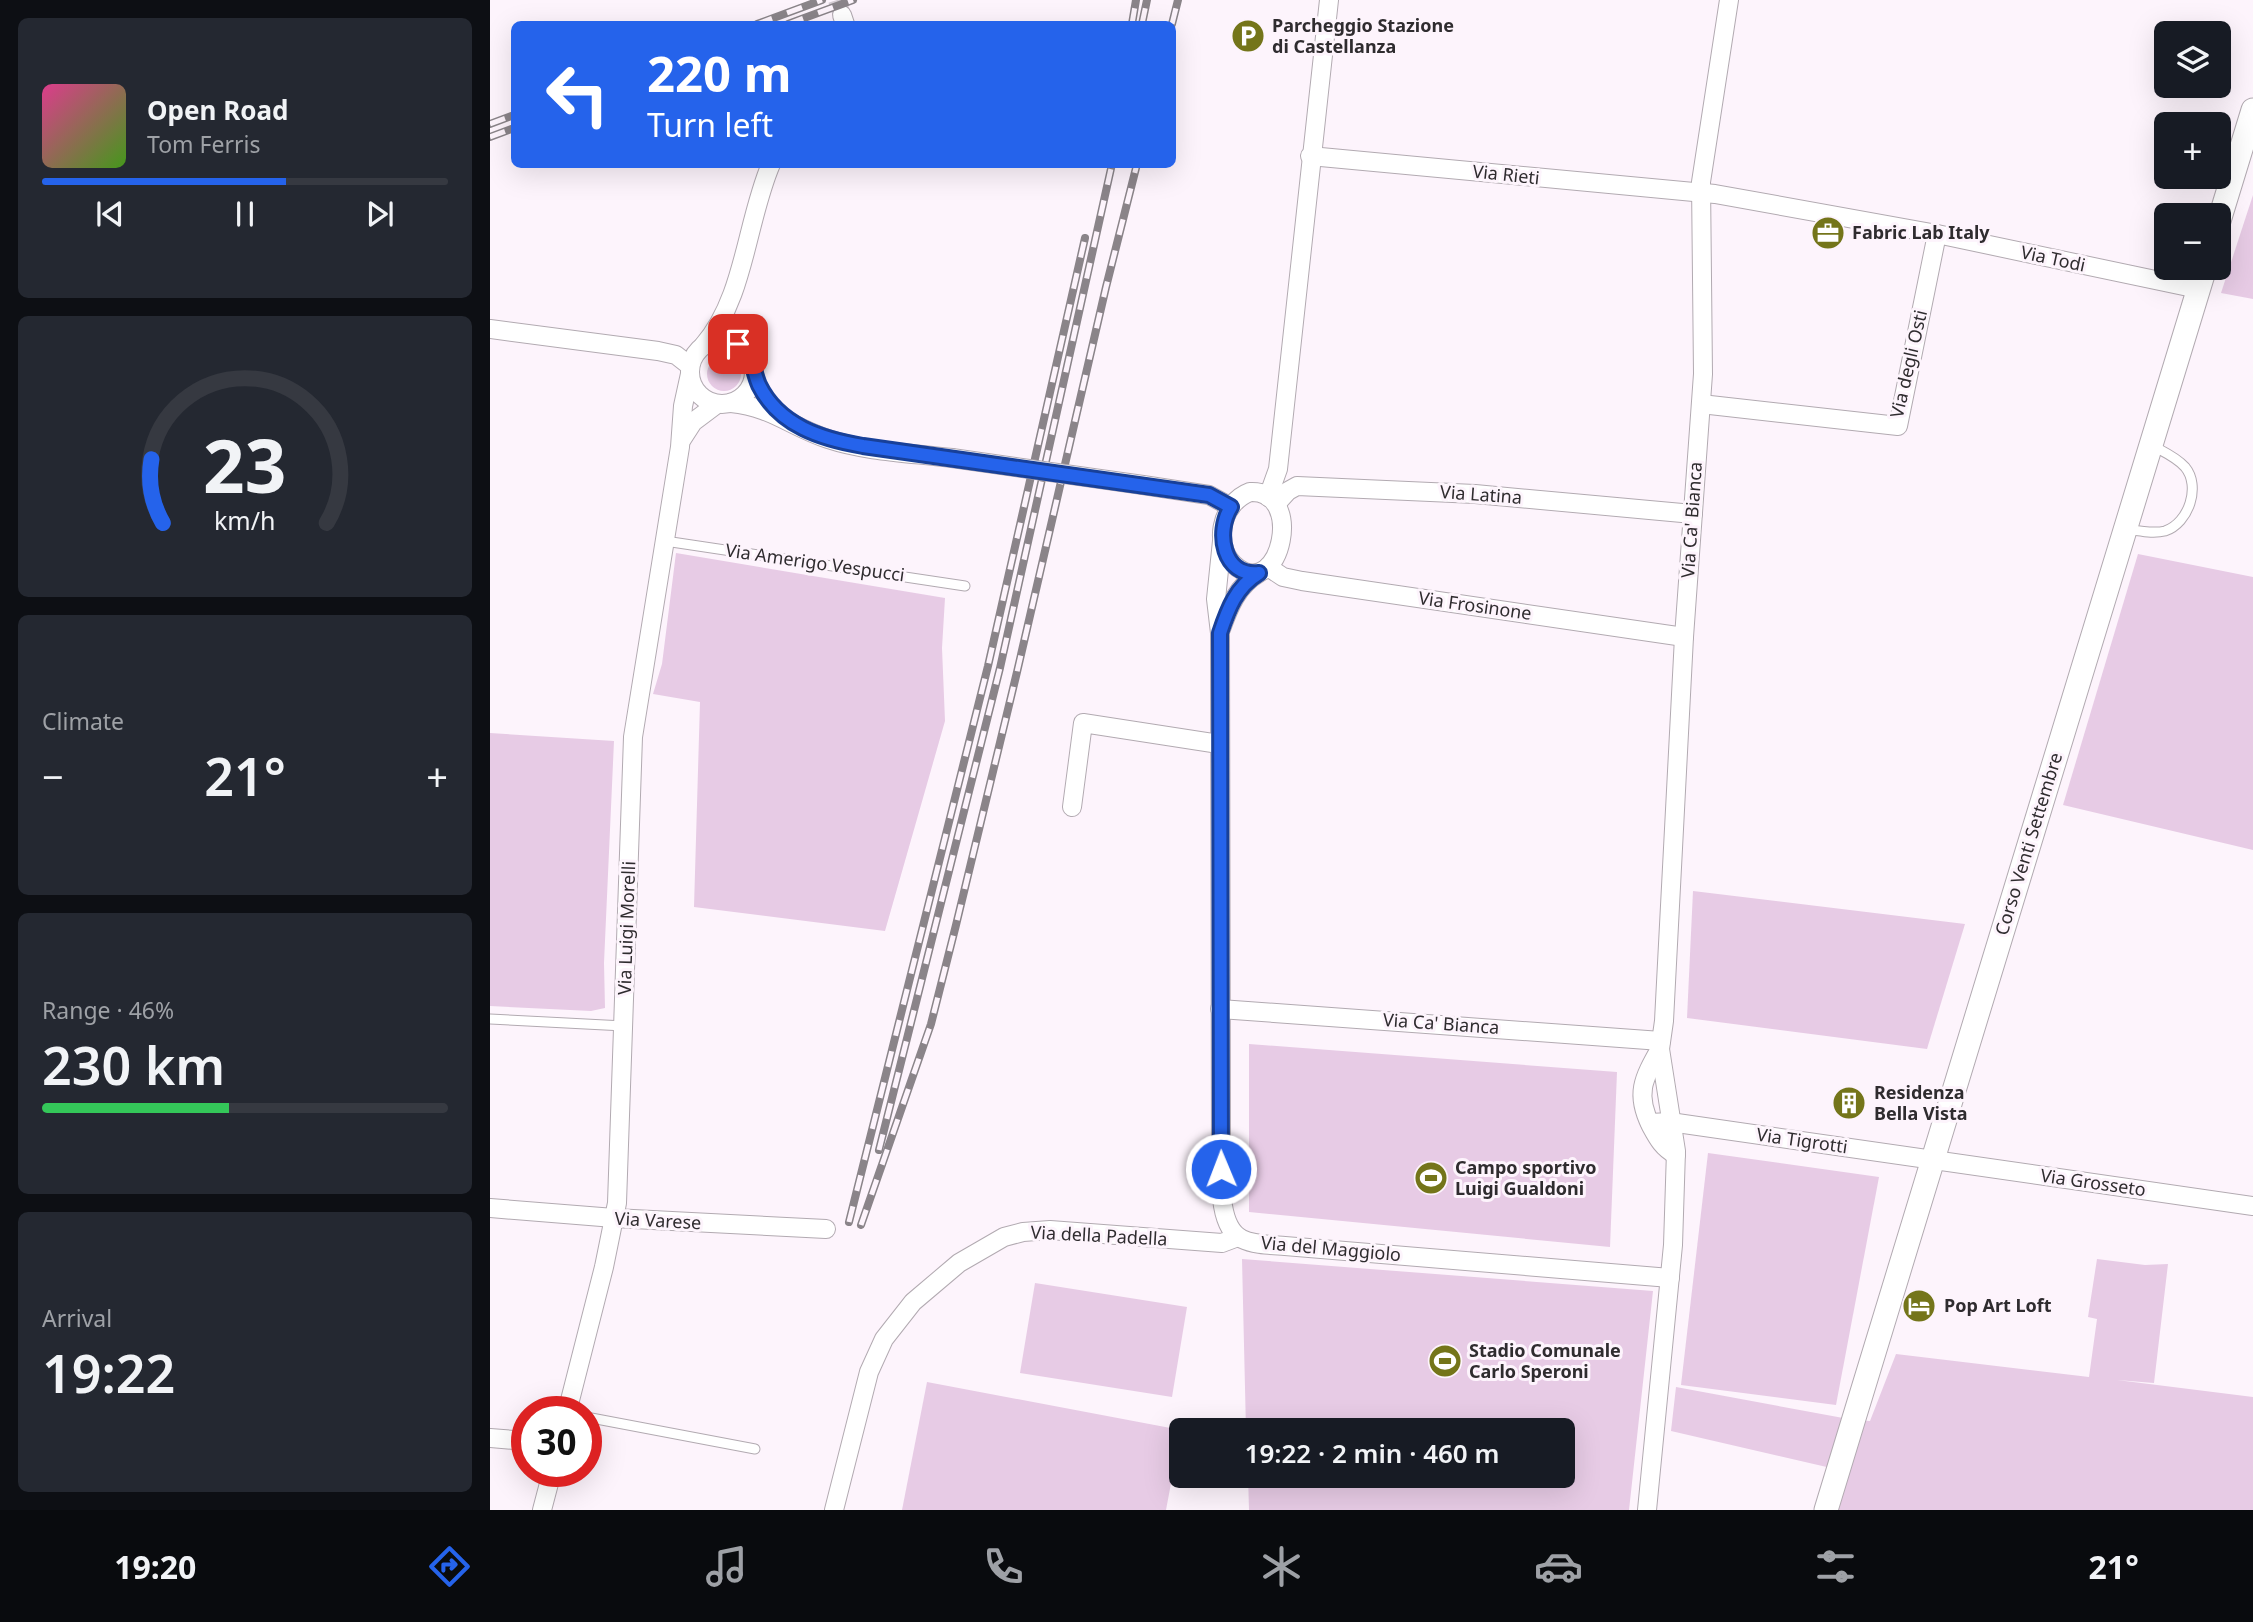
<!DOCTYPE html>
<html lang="en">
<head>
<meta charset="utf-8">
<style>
	:root { --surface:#171b24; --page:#242831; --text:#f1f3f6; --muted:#9ea1a6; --line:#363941; --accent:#2563eb }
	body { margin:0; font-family:"Noto Sans",sans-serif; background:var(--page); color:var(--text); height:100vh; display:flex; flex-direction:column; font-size:26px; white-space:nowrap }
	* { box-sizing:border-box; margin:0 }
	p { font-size:23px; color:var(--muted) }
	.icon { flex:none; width:38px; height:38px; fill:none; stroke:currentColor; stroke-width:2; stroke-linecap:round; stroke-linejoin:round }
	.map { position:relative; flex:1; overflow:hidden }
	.panel { display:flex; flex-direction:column; gap:18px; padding:18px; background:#0d0f14; width:490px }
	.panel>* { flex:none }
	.top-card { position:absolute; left:21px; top:21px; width:665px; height:147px; border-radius:10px; box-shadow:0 7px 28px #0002; background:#2563eb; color:#fff; overflow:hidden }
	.fabs { position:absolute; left:1664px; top:21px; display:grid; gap:14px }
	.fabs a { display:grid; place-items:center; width:77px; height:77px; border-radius:10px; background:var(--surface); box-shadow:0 7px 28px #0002; font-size:35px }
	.speed { position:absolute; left:21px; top:1396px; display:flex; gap:14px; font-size:35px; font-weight:700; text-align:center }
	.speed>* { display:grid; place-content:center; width:91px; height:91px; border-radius:50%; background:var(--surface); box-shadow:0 7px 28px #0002; line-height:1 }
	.speed .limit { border:10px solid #d22; background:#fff; color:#111 }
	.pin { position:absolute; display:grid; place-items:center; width:60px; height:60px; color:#fff; margin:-30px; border-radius:14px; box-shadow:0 4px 10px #0006 }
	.me { position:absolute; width:77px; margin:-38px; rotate:359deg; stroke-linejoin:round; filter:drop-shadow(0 0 5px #0008) }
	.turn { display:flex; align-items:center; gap:24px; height:147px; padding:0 21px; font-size:32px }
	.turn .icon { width:91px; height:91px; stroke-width:2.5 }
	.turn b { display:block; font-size:49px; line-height:60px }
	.big { font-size:52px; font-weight:600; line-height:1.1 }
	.panel .card { flex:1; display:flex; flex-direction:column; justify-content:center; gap:10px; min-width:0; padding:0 24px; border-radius:10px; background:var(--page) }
	.panel .dial { align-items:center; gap:0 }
	.dial svg { height:182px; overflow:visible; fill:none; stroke:var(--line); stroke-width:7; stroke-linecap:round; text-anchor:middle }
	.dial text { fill:var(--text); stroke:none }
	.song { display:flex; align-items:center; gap:21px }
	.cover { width:84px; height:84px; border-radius:10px; background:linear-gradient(135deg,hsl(330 70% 55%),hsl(100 70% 35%)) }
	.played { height:7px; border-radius:4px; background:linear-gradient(90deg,var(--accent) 60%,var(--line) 60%) }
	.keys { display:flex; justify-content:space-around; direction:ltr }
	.heat { display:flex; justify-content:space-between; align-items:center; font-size:38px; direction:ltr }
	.charge { height:10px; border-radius:5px; background:linear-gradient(90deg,#34c759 46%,var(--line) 0) }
	.trip { position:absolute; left:679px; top:1418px; width:406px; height:70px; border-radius:10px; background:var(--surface); box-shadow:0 7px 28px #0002; font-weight:600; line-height:70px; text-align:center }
	.menu { display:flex; height:112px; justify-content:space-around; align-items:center; background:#090b0e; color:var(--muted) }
	.menu .icon { width:49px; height:49px }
	.menu .selected { color:var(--accent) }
	.menu b { font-size:32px; color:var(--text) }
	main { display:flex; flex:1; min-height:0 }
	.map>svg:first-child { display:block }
	.green { fill:#e7cbe5 }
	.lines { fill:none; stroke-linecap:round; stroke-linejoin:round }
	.minor-tunnel { stroke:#d4ccd3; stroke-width:18; stroke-dasharray:18 9; stroke-linecap:butt }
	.service-casing { stroke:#b2aab1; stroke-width:11 }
	.minor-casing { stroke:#b2aab1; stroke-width:20 }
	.tertiary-casing { stroke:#b2aab1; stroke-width:25 }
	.service { stroke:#fff; stroke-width:9 }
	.minor { stroke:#fff; stroke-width:18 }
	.tertiary { stroke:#fff; stroke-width:23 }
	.rail-casing { stroke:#8a8489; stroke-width:8 }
	.rail { stroke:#fdf4fc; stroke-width:5; stroke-dasharray:16; stroke-linecap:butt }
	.minor-bridge-casing { stroke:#b2aab1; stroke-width:20; stroke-linecap:butt }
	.minor-bridge { stroke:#fff; stroke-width:18 }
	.route-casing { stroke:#184099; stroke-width:18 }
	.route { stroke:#2563eb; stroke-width:12 }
	.labels { text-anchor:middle; stroke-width:6; stroke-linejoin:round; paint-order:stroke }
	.poi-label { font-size:18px; font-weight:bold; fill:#2f2c2f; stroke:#fdf4fc; text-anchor:start }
	.street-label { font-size:18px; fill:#2f2c2f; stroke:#fdf4fc }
</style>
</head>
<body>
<main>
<section class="panel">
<div class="card">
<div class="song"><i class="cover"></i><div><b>Open Road</b><p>Tom Ferris</p></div></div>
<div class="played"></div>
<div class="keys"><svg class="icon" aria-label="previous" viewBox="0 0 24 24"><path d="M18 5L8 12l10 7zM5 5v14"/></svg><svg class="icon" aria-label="pause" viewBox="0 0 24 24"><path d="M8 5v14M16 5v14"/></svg><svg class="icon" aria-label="next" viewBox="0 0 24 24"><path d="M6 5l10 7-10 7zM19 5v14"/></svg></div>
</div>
<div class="card dial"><svg viewBox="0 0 100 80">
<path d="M14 69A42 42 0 1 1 86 69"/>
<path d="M14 69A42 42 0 0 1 9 41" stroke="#2563eb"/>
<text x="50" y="56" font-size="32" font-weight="700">23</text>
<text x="50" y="72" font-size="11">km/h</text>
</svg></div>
<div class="card"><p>Climate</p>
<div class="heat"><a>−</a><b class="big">21°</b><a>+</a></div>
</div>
<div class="card"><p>Range · 46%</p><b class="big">230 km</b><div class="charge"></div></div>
<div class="card"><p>Arrival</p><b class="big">19:22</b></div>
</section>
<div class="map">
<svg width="1763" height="1510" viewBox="0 0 1763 1510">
	<rect width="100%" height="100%" fill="#fdf4fc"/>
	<!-- green -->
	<g class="green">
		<polygon points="1763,195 1763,299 1731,293"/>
		<circle cx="234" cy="374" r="17"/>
		<polygon points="186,553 455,598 452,648 455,721 395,931 204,907 210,702 163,694 172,664"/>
		<polygon points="1648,554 1763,577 1763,850 1573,805"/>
		<polygon points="0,733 124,741 114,963 115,1008 101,1011 0,1006"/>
		<polygon points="1203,891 1475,924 1437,1049 1197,1018"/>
		<polygon points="759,1044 1127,1072 1120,1247 759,1212"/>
		<polygon points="1218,1153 1389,1177 1346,1405 1191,1385"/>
		<polygon points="752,1259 1163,1291 1139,1510 759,1510 758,1475 1073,1475 1073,1430 756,1430"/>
		<polygon points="1607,1259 1655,1265 1678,1264 1664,1383 1627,1380 1763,1397 1763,1510 1328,1510 1341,1468 1181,1431 1186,1387 1364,1420 1380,1421 1406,1354 1599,1377 1607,1319 1598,1317"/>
		<polygon points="545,1283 697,1307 682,1397 530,1373"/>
		<polygon points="437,1382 691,1430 676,1510 412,1510"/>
	</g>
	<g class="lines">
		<!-- minor-tunnel -->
		<polyline class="minor-tunnel" points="347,0 352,15"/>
		<defs>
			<g id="service">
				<path d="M1637,529c12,2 26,5 38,2 24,-8 36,-45 20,-64 -9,-10 -21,-15 -32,-21"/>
				<polyline points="175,541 475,586"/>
				<polyline points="0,1019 134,1026"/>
				<polyline points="96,1417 265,1449"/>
			</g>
			<g id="minor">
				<polyline points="352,15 355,24"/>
				<polyline points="820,156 1225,194 1447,234 1708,289"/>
				<polyline points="0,329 168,351 186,355 200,366"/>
				<circle cx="232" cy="372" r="32"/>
				<path d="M213,346c42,-48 43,-124 68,-182"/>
				<path d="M241,403c41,4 60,24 97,36 39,13 84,14 124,19"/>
				<polyline points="1211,404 1408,426 1447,234"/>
				<polyline points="192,439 203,422 227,404"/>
				<polyline points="653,485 719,495 741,507"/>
				<path d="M760,492c55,-3 31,107 -12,76 -27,-19 -18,-65 12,-76z"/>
				<polyline points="778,497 788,469 839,0"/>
				<polyline points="786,504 798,491 807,486 985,494 1203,514"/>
				<path d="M732,541l-6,58 4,34 1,519c0,24 -4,75 21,87 12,6 30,6 43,7l385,32"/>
				<polyline points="778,567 793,577 812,581 1194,637"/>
				<path d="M731,629c8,-22 16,-43 38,-56"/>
				<polyline points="582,807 593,723 729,744"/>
				<polyline points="730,1009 1171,1041"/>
				<path d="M1170,1049c-17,30 -25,45 -9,77 7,13 12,22 25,29"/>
				<polyline points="1160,1123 1180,1122 1763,1206"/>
				<polyline points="0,1208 124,1218 336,1229"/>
				<polyline points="77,1412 114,1267 127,1203 143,737 190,447 193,406 200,374"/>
				<polyline points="0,1438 37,1441"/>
				<polyline points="52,1510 62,1472"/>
				<polyline points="344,1510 379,1372 394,1339 423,1302 469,1263 514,1237 533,1232 560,1230 732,1243 748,1237"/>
				<polyline points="1157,1510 1183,1245 1186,1151 1170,1049 1174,1021 1194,637 1213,374 1211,182 1239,0"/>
			</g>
			<g id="tertiary">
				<polyline points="1729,221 1763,110"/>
				<polyline points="1336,1510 1715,268"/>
			</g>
		</defs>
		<!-- service casing -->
		<use href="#service" class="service-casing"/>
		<!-- minor casing -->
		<use href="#minor" class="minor-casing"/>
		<!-- tertiary casing -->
		<use href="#tertiary" class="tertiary-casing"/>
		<!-- service -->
		<use href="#service" class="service"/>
		<!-- minor -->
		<use href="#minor" class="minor"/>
		<!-- tertiary -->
		<use href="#tertiary" class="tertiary"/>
		<defs>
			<g id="rail">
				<polyline points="267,24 332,0"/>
				<polyline points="298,24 363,0"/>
				<polyline points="642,24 646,0"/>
				<polyline points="652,24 657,0"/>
				<polyline points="682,24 688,0"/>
				<polyline points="0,124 24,115"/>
				<polyline points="0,137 24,128"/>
				<polyline points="389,1150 510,668 622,164"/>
				<polyline points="359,1222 498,666 595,238"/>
				<polyline points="371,1225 441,1024 466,925 527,672 616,287 647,164"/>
			</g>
		</defs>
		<!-- rail casing -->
		<use href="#rail" class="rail-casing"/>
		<!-- rail -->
		<use href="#rail" class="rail"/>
		<defs>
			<polyline id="minor-bridge" points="462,458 653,485"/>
		</defs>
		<!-- minor-bridge casing -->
		<use href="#minor-bridge" class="minor-bridge-casing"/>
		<!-- minor-bridge -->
		<use href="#minor-bridge" class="minor-bridge"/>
	</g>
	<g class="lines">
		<defs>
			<path id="route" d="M248,344c16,11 14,25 21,41 20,41 63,54 104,61l346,49 22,12c-16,25 -8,70 28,66 -23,14 -31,36 -39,60l1,536"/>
		</defs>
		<!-- route casing -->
		<use href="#route" class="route-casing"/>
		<!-- route -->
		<use href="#route" class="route"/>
	</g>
	<!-- icons -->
	<defs>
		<symbol id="parking-disc" viewBox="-11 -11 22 22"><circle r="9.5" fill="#74751a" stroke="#fdf4fc"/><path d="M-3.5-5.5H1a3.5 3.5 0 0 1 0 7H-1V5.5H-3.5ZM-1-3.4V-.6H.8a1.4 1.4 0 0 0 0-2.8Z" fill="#fff"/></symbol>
		<symbol id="office-disc" viewBox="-11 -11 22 22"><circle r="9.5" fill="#74751a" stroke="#fdf4fc"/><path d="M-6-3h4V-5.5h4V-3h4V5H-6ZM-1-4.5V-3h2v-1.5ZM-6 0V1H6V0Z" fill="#fff"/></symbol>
		<symbol id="building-disc" viewBox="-11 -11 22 22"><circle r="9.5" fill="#74751a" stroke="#fdf4fc"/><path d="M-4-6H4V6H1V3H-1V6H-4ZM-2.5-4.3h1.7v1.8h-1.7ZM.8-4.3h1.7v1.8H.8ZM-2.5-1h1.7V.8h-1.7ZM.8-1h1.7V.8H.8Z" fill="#fff"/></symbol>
		<symbol id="stadium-disc" viewBox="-11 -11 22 22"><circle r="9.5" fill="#74751a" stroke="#fdf4fc"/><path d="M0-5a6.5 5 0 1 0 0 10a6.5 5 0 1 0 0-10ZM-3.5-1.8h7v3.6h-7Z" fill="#fff"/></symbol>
		<symbol id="hotel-disc" viewBox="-11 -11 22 22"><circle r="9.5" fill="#74751a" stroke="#fdf4fc"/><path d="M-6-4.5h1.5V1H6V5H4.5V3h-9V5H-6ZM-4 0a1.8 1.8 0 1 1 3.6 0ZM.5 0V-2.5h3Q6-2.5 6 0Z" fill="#fff"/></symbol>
	</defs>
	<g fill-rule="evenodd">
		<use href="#parking-disc" x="739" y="17" width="38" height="38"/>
		<use href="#office-disc" x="1319" y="214" width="38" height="38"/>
		<use href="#building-disc" x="1340" y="1084" width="38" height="38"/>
		<use href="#stadium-disc" x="922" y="1159" width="38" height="38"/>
		<use href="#hotel-disc" x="1410" y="1287" width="38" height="38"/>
		<use href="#stadium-disc" x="936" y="1342" width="38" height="38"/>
	</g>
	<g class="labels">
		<!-- poi labels -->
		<g class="poi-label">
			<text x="782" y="32">Parcheggio Stazione<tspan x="782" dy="21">di Castellanza</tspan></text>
			<text x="1362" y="239">Fabric Lab Italy</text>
			<text x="1384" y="1099">Residenza<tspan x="1384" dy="21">Bella Vista</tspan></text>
			<text x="965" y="1174">Campo sportivo<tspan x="965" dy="21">Luigi Gualdoni</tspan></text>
			<text x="1454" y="1312">Pop Art Loft</text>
			<text x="979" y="1357">Stadio Comunale<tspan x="979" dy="21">Carlo Speroni</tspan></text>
		</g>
		<!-- street labels -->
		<g class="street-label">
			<text transform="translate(1016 175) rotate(6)" y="6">Via Rieti</text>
			<text transform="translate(1563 259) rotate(12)" y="6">Via Todi</text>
			<text transform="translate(1419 364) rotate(-77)" y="6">Via degli Osti</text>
			<text transform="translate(991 495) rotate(4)" y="6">Via Latina</text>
			<text transform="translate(1202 520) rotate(-86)" y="6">Via Ca' Bianca</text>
			<text transform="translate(325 563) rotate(8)" y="6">Via Amerigo Vespucci</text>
			<text transform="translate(985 606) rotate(8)" y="6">Via Frosinone</text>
			<text transform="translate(1539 844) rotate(-73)" y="6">Corso Venti Settembre</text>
			<text transform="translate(137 928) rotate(-88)" y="6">Via Luigi Morelli</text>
			<text transform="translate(951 1024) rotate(4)" y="6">Via Ca' Bianca</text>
			<text transform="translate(1312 1141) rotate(8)" y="6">Via Tigrotti</text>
			<text transform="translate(1603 1183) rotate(8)" y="6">Via Grosseto</text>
			<text transform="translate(168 1221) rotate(3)" y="6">Via Varese</text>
			<text transform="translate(609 1236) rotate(3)" y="6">Via della Padella</text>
			<text transform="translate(841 1249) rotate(5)" y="6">Via del Maggiolo</text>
		</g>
	</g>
</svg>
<div class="fabs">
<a><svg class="icon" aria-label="layers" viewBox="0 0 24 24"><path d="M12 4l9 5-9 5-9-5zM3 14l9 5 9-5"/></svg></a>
<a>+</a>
<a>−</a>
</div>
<div class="speed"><div class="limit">30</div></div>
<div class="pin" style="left:248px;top:344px;background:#d93025"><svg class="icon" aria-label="arrive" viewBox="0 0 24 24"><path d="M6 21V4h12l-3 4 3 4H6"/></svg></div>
<svg class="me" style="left:731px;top:1169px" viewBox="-20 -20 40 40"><circle r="17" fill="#2563eb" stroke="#fff" stroke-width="3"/><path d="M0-11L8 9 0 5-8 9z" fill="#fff"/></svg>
<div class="trip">19:22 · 2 min · 460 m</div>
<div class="top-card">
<div class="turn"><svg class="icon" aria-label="left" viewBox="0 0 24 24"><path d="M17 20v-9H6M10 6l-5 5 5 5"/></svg><div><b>220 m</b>Turn left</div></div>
</div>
</div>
</main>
<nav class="menu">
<b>19:20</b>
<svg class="icon selected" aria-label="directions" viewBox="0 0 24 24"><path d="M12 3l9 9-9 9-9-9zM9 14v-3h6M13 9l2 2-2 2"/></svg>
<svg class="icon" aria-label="music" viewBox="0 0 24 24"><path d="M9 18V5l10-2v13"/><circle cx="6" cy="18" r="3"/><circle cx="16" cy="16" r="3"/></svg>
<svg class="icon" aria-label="phone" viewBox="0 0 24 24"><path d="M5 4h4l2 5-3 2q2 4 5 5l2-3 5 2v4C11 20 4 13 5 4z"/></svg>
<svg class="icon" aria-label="climate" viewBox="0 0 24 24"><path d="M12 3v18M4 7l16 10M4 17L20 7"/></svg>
<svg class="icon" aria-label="car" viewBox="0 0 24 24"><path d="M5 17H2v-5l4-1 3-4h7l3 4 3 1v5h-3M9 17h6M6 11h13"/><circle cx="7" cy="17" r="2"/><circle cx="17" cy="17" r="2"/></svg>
<svg class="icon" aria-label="filters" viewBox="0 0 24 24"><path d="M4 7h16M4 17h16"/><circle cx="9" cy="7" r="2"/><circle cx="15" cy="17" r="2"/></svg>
<b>21°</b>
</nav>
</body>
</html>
